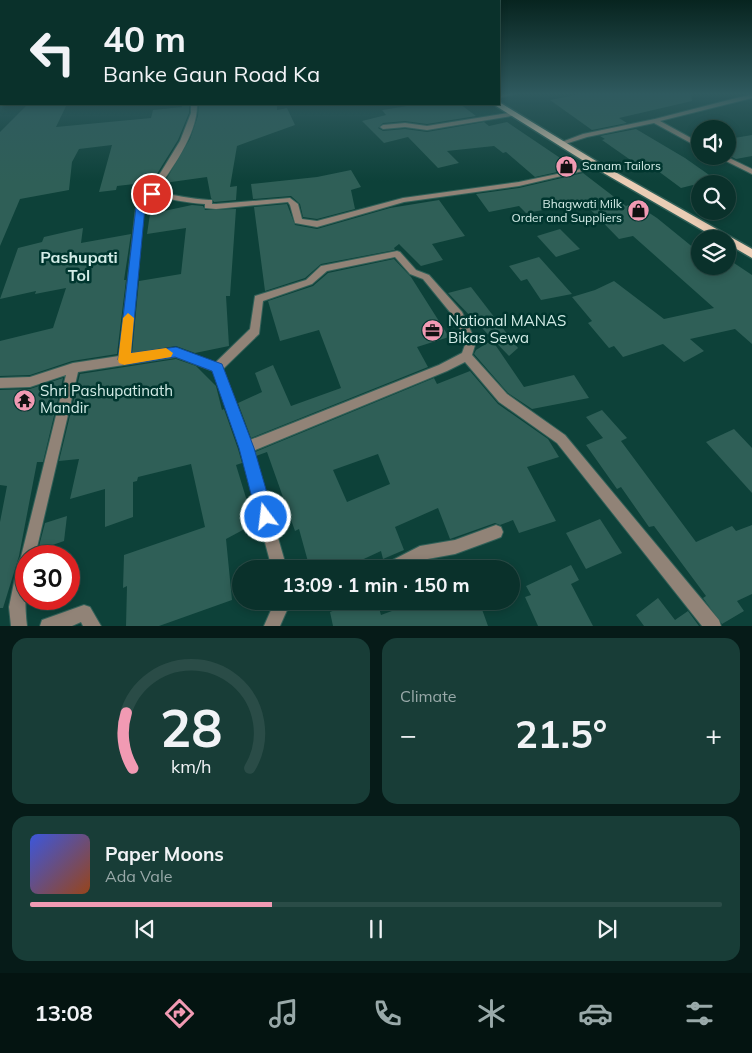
<!DOCTYPE html>
<html lang="en">
<head>
<meta charset="utf-8">
<style>
	:root { --surface:#0a312b; --page:#183d37; --text:#f1f3f6; --muted:#99a9a9; --line:#2a4c47; --accent:#f19ab3 }
	body { margin:0; font-family:Mulish,sans-serif; background:var(--page); color:var(--text); height:100vh; display:flex; flex-direction:column; font-size:19px; white-space:nowrap }
	* { box-sizing:border-box; margin:0 }
	p { font-size:16px; color:var(--muted) }
	.icon { flex:none; width:28px; height:28px; fill:none; stroke:currentColor; stroke-width:2; stroke-linecap:round; stroke-linejoin:round }
	.map { position:relative; height:626px; overflow:hidden }
	.sheet { display:flex; flex-direction:column; gap:12px; padding:12px; background:#061b18; flex:1 }
	.sheet>* { flex:none }
	.guide { position:absolute; left:0px; top:0px; width:500px; height:105px; box-shadow:0 2px 8px #0003,0 0 0 1px var(--line); background:#0a312b; color:var(--text); overflow:hidden }
	.fabs { position:absolute; left:691px; top:120px; display:grid; gap:10px }
	.fabs a { display:grid; place-items:center; width:45px; height:45px; border-radius:50%; background:var(--surface); box-shadow:0 2px 8px #0003,0 0 0 1px var(--line); font-size:25px }
	.speed { position:absolute; left:15px; top:545px; display:flex; gap:10px; font-size:25px; font-weight:700; text-align:center }
	.speed>* { display:grid; place-content:center; width:65px; height:65px; border-radius:50%; background:var(--surface); box-shadow:0 2px 8px #0003,0 0 0 1px var(--line); line-height:1 }
	.speed .limit { border:8px solid #d22; background:#fff; color:#111 }
	.pin { position:absolute; display:grid; place-items:center; width:42px; height:42px; color:#fff; margin:-21px; border:2px solid #fff; border-radius:50%; box-shadow:0 1px 5px #0007 }
	.me { position:absolute; width:55px; margin:-28px; rotate:345deg; stroke-linejoin:round; filter:drop-shadow(0 0 4px #0008) }
	.turn { display:flex; align-items:center; gap:18px; height:105px; padding:0 20px; font-size:22px }
	.turn .icon { width:65px; height:65px; stroke-width:2.5 }
	.turn b { display:block; font-size:35px; line-height:42px }
	.big { font-size:38px; font-weight:700; line-height:1.1 }
	.sheet .card { flex:1; display:flex; flex-direction:column; justify-content:center; gap:8px; min-width:0; padding:0 18px; border-radius:15px; background:var(--page) }
	.sheet .dial { align-items:center; gap:0 }
	.dial svg { height:130px; overflow:visible; fill:none; stroke:var(--line); stroke-width:7; stroke-linecap:round; text-anchor:middle }
	.dial text { fill:var(--text); stroke:none }
	.song { display:flex; align-items:center; gap:15px }
	.cover { width:60px; height:60px; border-radius:8px; background:linear-gradient(135deg,hsl(230 70% 55%),hsl(20 70% 35%)) }
	.played { height:5px; border-radius:2px; background:linear-gradient(90deg,var(--accent) 35%,var(--line) 35%) }
	.keys { display:flex; justify-content:space-around; direction:ltr }
	.heat { display:flex; justify-content:space-between; align-items:center; font-size:28px; direction:ltr }
	.sheet .tiles { flex:1; display:grid; gap:12px; grid-template-columns:1fr 1fr }
	.card:last-child { grid-column:span 2 }
	.trip { position:absolute; left:232px; top:560px; width:288px; height:50px; border-radius:25px; background:var(--surface); box-shadow:0 2px 8px #0003,0 0 0 1px var(--line); font-weight:700; line-height:50px; text-align:center }
	.dock { display:flex; height:80px; justify-content:space-around; align-items:center; background:#041411; color:var(--muted) }
	.dock .icon { width:35px; height:35px }
	.dock .active { color:var(--accent) }
	.dock b { font-size:22px; color:var(--text) }
	.map>svg:first-child { display:block }
	.building { fill:#2f5f57; fill-rule:evenodd }
	.lines { fill:none; stroke-linecap:round; stroke-linejoin:round }
	.minor-casing { stroke:#316058; stroke-width:2 }
	.primary-casing { stroke:#316058; stroke-width:3 }
	.minor { fill:#918377; fill-rule:evenodd }
	.primary { fill:#ebcdb5; fill-rule:evenodd }
	.route { fill:#1a73e8; stroke:#114b97 }
	.slow { fill:#f59e0b }
	.labels { text-anchor:middle; stroke-width:5; stroke-linejoin:round; paint-order:stroke }
	.far-poi-label { font-size:12px; fill:#d3ece7; stroke:#00362f; text-anchor:start }
	.poi-label { font-size:15px; fill:#d3ece7; stroke:#00362f; text-anchor:start }
	.neighbourhood-label { font-size:16px; font-weight:bold; fill:#d3ece7; stroke:#00362f }
</style>
</head>
<body>
<div class="map">
<svg width="752" height="626" viewBox="0 0 752 626">
	<rect width="100%" height="100%" fill="#0d4139"/>
	<!-- building -->
	<g class="building">
		<polygon points="581,94 691,94 692,101 619,118 627,123 592,130 550,100"/>
		<polygon points="28,104 67,104 56,127 151,118 153,110 182,107 181,104 189,104 189,113 178,140 152,182 117,186 116,190 99,192 112,145 79,149 72,162 69,190 20,199 0,246 0,132"/>
		<polygon points="199,104 277,104 277,110 287,108 295,125 237,146 230,187 237,186 236,200 214,202 211,198 207,177 164,183 190,139 198,116"/>
		<polygon points="420,104 460,104 476,116 427,124 405,121 383,123 378,128 383,131 405,129 427,132 484,122 489,126 507,122 575,168 535,177 506,152 503,153 494,146 447,151 459,163 438,168 408,137 384,143 362,121 386,115 382,110"/>
		<polygon points="636,129 685,158 722,184 700,184 700,190 693,185 681,188 650,165 642,168 602,140 605,139 600,136"/>
		<polygon points="752,135 752,156 736,159 728,155 728,139"/>
		<polygon points="351,170 361,187 351,190 355,209 317,219 303,217 300,204 291,196 253,199 251,184 317,177"/>
		<polygon points="583,173 626,206 634,203 657,218 700,253 700,266 728,266 728,259 752,275 752,344 735,329 690,339 704,351 684,362 663,344 623,357 614,346 609,348 588,323 592,321 572,297 595,290 614,281 664,319 714,308 633,236 619,239 584,203 526,213 519,206 489,212 476,194 519,188"/>
		<polygon points="439,200 465,236 432,244 443,260 421,266 399,244 394,248 395,250 321,264 305,278 265,291 254,207 287,204 295,225 317,229 390,208"/>
		<polygon points="192,205 203,206 205,210 236,209 230,296 226,296 229,346 195,353 176,346 132,353 139,281 181,274 186,228 147,234 150,214"/>
		<polygon points="83,228 81,243 131,234 124,280 126,280 117,354 72,361 30,375 0,376 0,341 53,328 66,288 35,294 36,291 0,299 18,248 42,242 44,237"/>
		<polygon points="560,229 580,249 556,257 537,236"/>
		<polygon points="539,257 572,294 541,300 527,279 521,281 509,266"/>
		<polygon points="394,259 411,277 449,337 417,347 428,367 251,438 238,403 262,392 255,373 273,365 291,406 341,388 319,330 280,341 268,301 313,286 328,273"/>
		<polygon points="471,287 518,348 509,356 448,293"/>
		<polygon points="492,340 524,387 574,375 589,398 532,409 508,393 474,354 476,350"/>
		<polygon points="176,359 196,366 216,386 222,410 224,409 238,449 242,463 236,465 254,524 226,539 232,600 159,626 126,626 127,586 123,588 124,555 205,527 191,464 138,477 137,481 133,482 133,517 105,527 105,489 70,499 79,459 59,461 80,374"/>
		<path d="M470,371l28,33 50,35 11,18 -32,10 29,54 -37,12 -6,-13 -13,5 -5,-2 -45,16 -12,-31 -43,19 9,23 -21,9 -2,-8 -39,18h-32l-11,-40 -4,2 -28,-79 -11,4 -1,-4 179,-74 3,6zM378,454l12,30 -43,18 -14,-32z"/>
		<polygon points="63,378 43,462 37,462 19,556 3,608 0,608 0,522 7,486 0,485 0,390 30,389"/>
		<polygon points="602,410 627,438 621,441 696,542 732,526 736,531 752,525 752,594 737,601 744,611 722,624 703,598 706,596 654,526 649,527 621,487 617,489 586,445 603,438 586,417"/>
		<polygon points="734,429 752,448 752,493 706,442"/>
		<polygon points="67,516 64,541 38,550 45,523"/>
		<polygon points="600,519 622,553 586,569 566,533"/>
		<polygon points="571,565 579,580 571,584 593,626 538,626 525,597 531,595 526,586"/>
		<polygon points="658,598 675,620 688,611 699,626 644,626 636,615"/>
		<polygon points="347,601 377,601 381,615 419,601 479,601 488,626 333,626 330,612 348,605"/>
	</g>
	<g class="lines">
		<defs>
			<g id="minor">
				<polygon points="499,94 514,94 499,98"/>
				<polygon points="752,94 752,98 660,121 700,143 700,148 654,123 587,137 562,145 559,143 583,134 655,119"/>
				<path d="M191,104h6c1,29 -25,65 -42,88 19,3 36,7 54,8h3v4h4l74,-6 8,6 4,15 15,2 86,-23 116,-16 81,-17v2l-81,19 -115,16 -87,25 -22,-4 -5,-18 -2,-3 -72,7 -11,-1v-4c-18,-1 -35,-5 -53,-8l-8,11 -14,148 46,-7 39,15 35,-34 5,-33 51,-16 15,-14 76,-15 3,1 16,18 13,5 33,37 14,30 -4,13 35,39 58,41 154,185 2,6h-19l-145,-183 -58,-41 -34,-40 -18,9 -194,80 34,118h-15l-32,-121 -27,-77 -37,-14 -98,15 -43,184h-9c0,24 -2,47 1,70h-16l-2,-19 9,-44 3,-6 45,-182 -36,12 -30,1v-10l30,-1 43,-14 46,-7 17,-149 25,-35 19,-31 11,-28zM395,257l15,17 13,5 31,38 12,25 -4,11 -23,12 -189,75 -27,-71 36,-35 4,-33 49,-17 15,-13z"/>
				<polygon points="515,112 518,114 517,115 427,130 405,127 383,129 380,127 383,125 405,123 427,126"/>
				<polygon points="716,156 725,156 752,169 752,174"/>
				<polygon points="496,525 501,527 503,532 501,537 496,539 455,554 422,560 406,569 383,569 385,564 420,546 455,540"/>
				<polygon points="275,601 291,601 280,626 264,626"/>
				<polygon points="84,605 90,607 101,626 83,626 81,622 72,626 40,626 42,620"/>
			</g>
			<polygon id="primary" points="499,102 601,164 752,249 752,258 728,244 728,239 718,239 595,168 496,106 496,104 499,104"/>
		</defs>
		<!-- minor casing -->
		<use href="#minor" class="minor-casing"/>
		<!-- primary casing -->
		<use href="#primary" class="primary-casing"/>
		<!-- minor -->
		<use href="#minor" class="minor"/>
		<!-- primary -->
		<use href="#primary" class="primary"/>
	</g>
	<!-- sky -->
	<linearGradient id="sky" x2="0" y2="1"><stop stop-color="#07241f"/><stop offset="0.52" stop-color="#2f5a5f"/><stop offset="1" stop-color="#2f5a5f" stop-opacity="0"/></linearGradient>
	<rect width="752" height="181" fill="url(#sky)"/>
	<!-- route -->
	<polygon class="route" points="149,192 156,194 145,207 131,353 176,347 222,364 254,448 274,517 271,523 266,525 260,523 257,517 239,448 212,371 175,357 124,365 118,360 136,207"/>
	<!-- slow -->
	<polygon class="slow" points="128,313 134,318 131,353 166,348 173,353 171,357 124,365 119,363 118,360 123,318"/>
	<!-- icons -->
	<defs>
		<symbol id="shop-disc" viewBox="-11 -11 22 22"><circle r="9.5" fill="#f19ab3" stroke="#00362f"/><path d="M-5-2.5h2.3a2.7 3.5 0 0 1 5.4 0H5L5.5 6h-11ZM-1.5-2.5h3a1.5 2.3 0 0 0-3 0Z" fill="#111"/></symbol>
		<symbol id="office-disc" viewBox="-11 -11 22 22"><circle r="9.5" fill="#f19ab3" stroke="#00362f"/><path d="M-6-3h4V-5.5h4V-3h4V5H-6ZM-1-4.5V-3h2v-1.5ZM-6 0V1H6V0Z" fill="#111"/></symbol>
		<symbol id="temple-disc" viewBox="-11 -11 22 22"><circle r="9.5" fill="#f19ab3" stroke="#00362f"/><path d="M0-6L5-2H3V0L6.5 2.5H4V6H1.5V3h-3V6H-4V2.5H-6.5L-3 0V-2H-5Z" fill="#111"/></symbol>
	</defs>
	<g fill-rule="evenodd">
		<use href="#shop-disc" x="554" y="154" width="25" height="25"/>
		<use href="#shop-disc" x="626" y="198" width="25" height="25"/>
		<use href="#office-disc" x="420" y="318" width="25" height="25"/>
		<use href="#temple-disc" x="12" y="388" width="25" height="25"/>
	</g>
	<g class="labels">
		<!-- far-poi labels -->
		<g class="far-poi-label">
			<text x="582" y="170">Sanam Tailors</text>
			<text x="622" y="208" text-anchor="end">Bhagwati Milk<tspan x="622" dy="14">Order and Suppliers</tspan></text>
		</g>
		<!-- poi labels -->
		<g class="poi-label">
			<text x="448" y="326">National MANAS<tspan x="448" dy="17">Bikas Sewa</tspan></text>
			<text x="40" y="396">Shri Pashupatinath<tspan x="40" dy="17">Mandir</tspan></text>
		</g>
		<!-- neighbourhood labels -->
		<g class="neighbourhood-label">
			<text x="79" y="263">Pashupati<tspan x="79" dy="18">Tol</tspan></text>
		</g>
	</g>
</svg>
<div class="fabs">
<a><svg class="icon" aria-label="sound" viewBox="0 0 24 24"><path d="M4 9h4l5-4v14l-5-4H4zM17 9q2 3 0 6"/></svg></a>
<a><svg class="icon" aria-label="search" viewBox="0 0 24 24"><circle cx="10" cy="10" r="6"/><path d="M15 15l6 6"/></svg></a>
<a><svg class="icon" aria-label="layers" viewBox="0 0 24 24"><path d="M12 4l9 5-9 5-9-5zM3 14l9 5 9-5"/></svg></a>
</div>
<div class="speed"><div class="limit">30</div></div>
<div class="pin" style="left:152px;top:194px;background:#d93025"><svg class="icon" aria-label="arrive" viewBox="0 0 24 24"><path d="M6 21V4h12l-3 4 3 4H6"/></svg></div>
<svg class="me" style="left:266px;top:517px" viewBox="-20 -20 40 40"><circle r="17" fill="#1a73e8" stroke="#fff" stroke-width="3"/><path d="M0-11L8 9 0 5-8 9z" fill="#fff"/></svg>
<div class="trip">13:09 · 1 min · 150 m</div>
<div class="guide">
<div class="turn"><svg class="icon" aria-label="left" viewBox="0 0 24 24"><path d="M17 20v-9H6M10 6l-5 5 5 5"/></svg><div><b>40 m</b>Banke Gaun Road Ka</div></div>
</div>
</div>
<section class="sheet">
<div class="tiles">
<div class="card dial"><svg viewBox="0 0 100 80">
<path d="M14 69A42 42 0 1 1 86 69"/>
<path d="M14 69A42 42 0 0 1 10 35" stroke="#f19ab3"/>
<text x="50" y="56" font-size="32" font-weight="700">28</text>
<text x="50" y="72" font-size="11">km/h</text>
</svg></div>
<div class="card"><p>Climate</p>
<div class="heat"><a>−</a><b class="big">21.5°</b><a>+</a></div>
</div>
<div class="card">
<div class="song"><i class="cover"></i><div><b>Paper Moons</b><p>Ada Vale</p></div></div>
<div class="played"></div>
<div class="keys"><svg class="icon" aria-label="previous" viewBox="0 0 24 24"><path d="M18 5L8 12l10 7zM5 5v14"/></svg><svg class="icon" aria-label="pause" viewBox="0 0 24 24"><path d="M8 5v14M16 5v14"/></svg><svg class="icon" aria-label="next" viewBox="0 0 24 24"><path d="M6 5l10 7-10 7zM19 5v14"/></svg></div>
</div>
</div>
</section>
<nav class="dock">
<b>13:08</b>
<svg class="icon active" aria-label="directions" viewBox="0 0 24 24"><path d="M12 3l9 9-9 9-9-9zM9 14v-3h6M13 9l2 2-2 2"/></svg>
<svg class="icon" aria-label="music" viewBox="0 0 24 24"><path d="M9 18V5l10-2v13"/><circle cx="6" cy="18" r="3"/><circle cx="16" cy="16" r="3"/></svg>
<svg class="icon" aria-label="phone" viewBox="0 0 24 24"><path d="M5 4h4l2 5-3 2q2 4 5 5l2-3 5 2v4C11 20 4 13 5 4z"/></svg>
<svg class="icon" aria-label="climate" viewBox="0 0 24 24"><path d="M12 3v18M4 7l16 10M4 17L20 7"/></svg>
<svg class="icon" aria-label="car" viewBox="0 0 24 24"><path d="M5 17H2v-5l4-1 3-4h7l3 4 3 1v5h-3M9 17h6M6 11h13"/><circle cx="7" cy="17" r="2"/><circle cx="17" cy="17" r="2"/></svg>
<svg class="icon" aria-label="filters" viewBox="0 0 24 24"><path d="M4 7h16M4 17h16"/><circle cx="9" cy="7" r="2"/><circle cx="15" cy="17" r="2"/></svg>
</nav>
</body>
</html>
